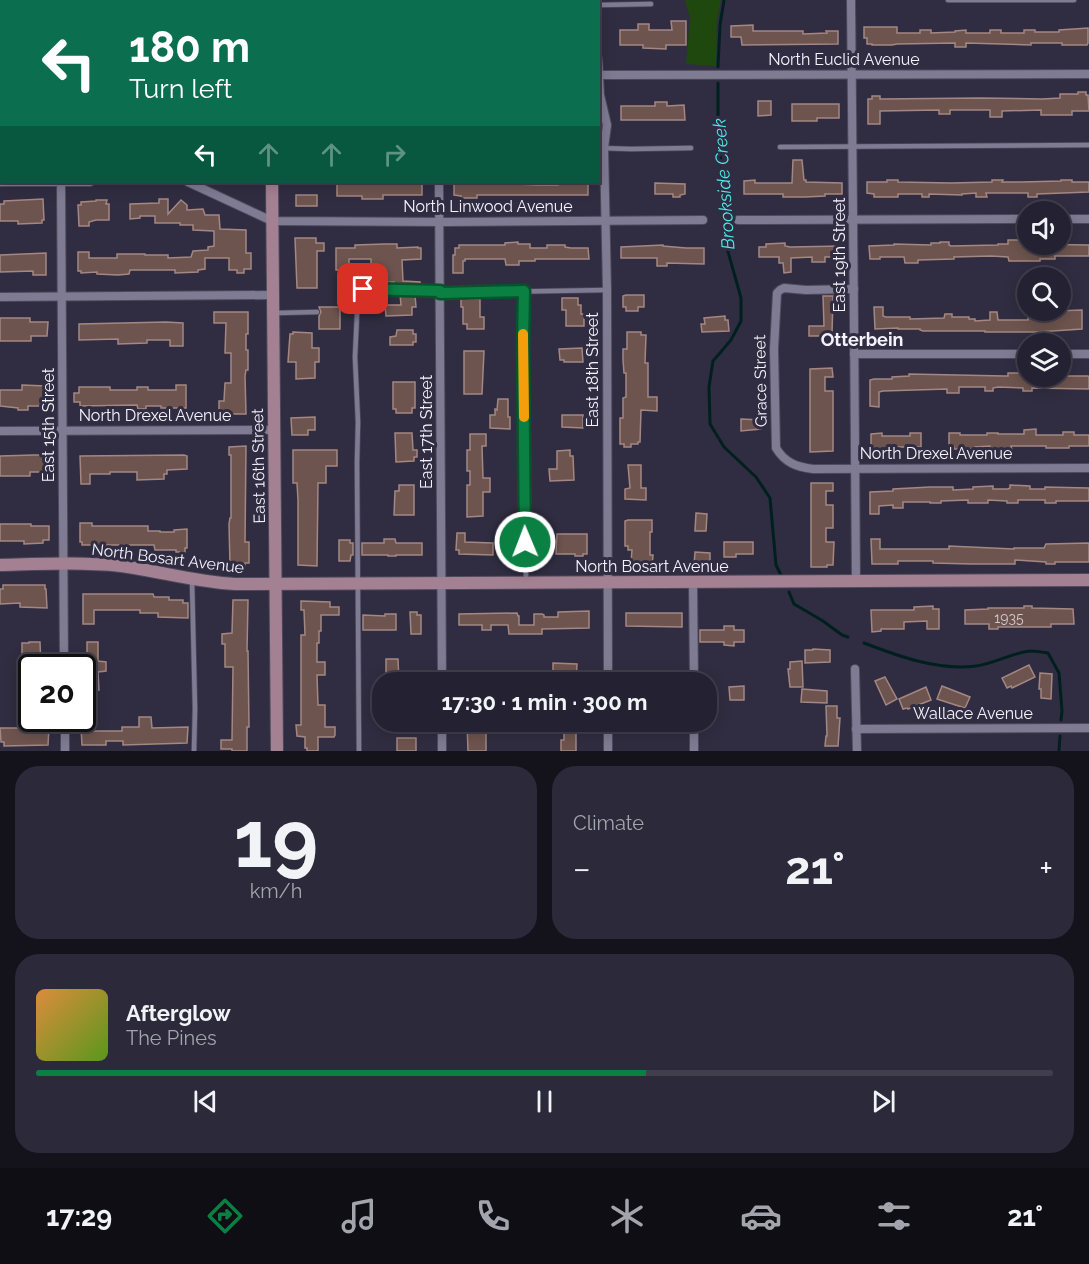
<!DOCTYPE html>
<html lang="en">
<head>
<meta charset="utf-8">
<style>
	:root { --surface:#242232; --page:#2c2a3a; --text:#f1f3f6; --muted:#a3a4ac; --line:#413f4d; --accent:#0b8043 }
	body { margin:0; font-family:Raleway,sans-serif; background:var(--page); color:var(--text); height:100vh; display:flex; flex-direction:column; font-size:22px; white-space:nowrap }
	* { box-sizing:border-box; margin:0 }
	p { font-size:20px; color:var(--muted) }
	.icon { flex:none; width:33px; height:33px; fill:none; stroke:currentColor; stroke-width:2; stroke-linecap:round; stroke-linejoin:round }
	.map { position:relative; height:751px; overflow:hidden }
	.panel { display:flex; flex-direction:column; gap:15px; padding:15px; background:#14131c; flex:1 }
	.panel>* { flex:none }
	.guide { position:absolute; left:0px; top:0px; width:600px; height:183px; box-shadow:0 3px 15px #0003,0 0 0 2px var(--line); background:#0b6e4f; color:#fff; overflow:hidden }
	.buttons { position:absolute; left:1017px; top:201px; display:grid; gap:12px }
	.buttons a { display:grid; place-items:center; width:54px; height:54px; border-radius:50%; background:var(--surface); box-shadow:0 3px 15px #0003,0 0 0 2px var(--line); font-size:30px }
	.speed { position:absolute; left:18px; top:654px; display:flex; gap:12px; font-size:30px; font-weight:700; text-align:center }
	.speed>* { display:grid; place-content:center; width:78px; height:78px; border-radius:50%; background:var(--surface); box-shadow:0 3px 15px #0003,0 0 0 2px var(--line); line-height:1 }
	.speed .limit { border:3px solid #111; border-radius:9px; background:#fff; color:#111 }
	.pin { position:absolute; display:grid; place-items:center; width:51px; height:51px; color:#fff; margin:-26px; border-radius:12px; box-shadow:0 3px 9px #0006 }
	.me { position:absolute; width:66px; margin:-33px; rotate:359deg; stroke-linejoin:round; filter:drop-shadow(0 0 4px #0008) }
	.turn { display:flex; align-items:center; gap:21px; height:126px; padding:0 30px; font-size:27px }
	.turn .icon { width:78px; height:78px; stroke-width:2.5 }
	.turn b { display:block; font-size:42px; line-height:51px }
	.lanes { display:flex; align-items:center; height:57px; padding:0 30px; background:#0003; justify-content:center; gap:30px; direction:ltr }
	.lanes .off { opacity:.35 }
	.big { font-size:45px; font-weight:700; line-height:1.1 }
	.panel .card { flex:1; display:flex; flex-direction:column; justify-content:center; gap:9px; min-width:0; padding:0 21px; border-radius:24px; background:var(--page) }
	.panel .dial { align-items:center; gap:0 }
	.dial b { font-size:78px; line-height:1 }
	.song { display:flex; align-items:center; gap:18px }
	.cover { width:72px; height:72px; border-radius:9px; background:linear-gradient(135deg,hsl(30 70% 55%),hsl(90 70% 35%)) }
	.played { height:6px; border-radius:3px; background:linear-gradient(90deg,var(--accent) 60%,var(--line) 60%) }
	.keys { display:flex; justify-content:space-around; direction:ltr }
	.heat { display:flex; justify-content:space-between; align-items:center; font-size:33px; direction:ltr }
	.panel .tiles { flex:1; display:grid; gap:15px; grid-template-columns:1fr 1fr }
	.card:last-child { grid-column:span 2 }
	.trip { position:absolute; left:372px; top:672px; width:345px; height:60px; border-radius:24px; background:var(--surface); box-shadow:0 3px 15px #0003,0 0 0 2px var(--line); font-weight:700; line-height:60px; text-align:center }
	.tabs { display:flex; height:96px; justify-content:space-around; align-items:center; background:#0e0e14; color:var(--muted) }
	.tabs .icon { width:42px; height:42px }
	.tabs .selected { color:var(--accent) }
	.tabs b { font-size:27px; color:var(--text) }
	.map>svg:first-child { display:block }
	.green { fill:#1f480e }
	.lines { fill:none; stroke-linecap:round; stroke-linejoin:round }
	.stream { stroke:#002020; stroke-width:3 }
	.building { fill:#6e544e; stroke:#a48782; stroke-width:1.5 }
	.lane-casing { stroke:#4d4a5b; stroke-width:6 }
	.street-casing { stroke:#4d4a5b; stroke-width:10 }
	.secondary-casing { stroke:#4d4a5b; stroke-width:14 }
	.lane { stroke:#7e7b93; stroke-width:4.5 }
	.street { stroke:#7e7b93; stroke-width:8 }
	.secondary { stroke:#a48192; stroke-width:12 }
	.route-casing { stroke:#07532c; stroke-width:15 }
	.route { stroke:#0b8043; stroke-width:10 }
	.slow { stroke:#f59e0b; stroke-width:10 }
	.labels { text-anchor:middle; stroke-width:6; stroke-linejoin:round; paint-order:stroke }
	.number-label { font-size:14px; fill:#d2cbd1 }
	.street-label { font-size:16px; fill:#f4f3fd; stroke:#302d42 }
	.water-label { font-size:18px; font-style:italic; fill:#4eebed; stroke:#302d42 }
	.neighbourhood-label { font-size:18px; font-weight:bold; fill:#f4f3fd; stroke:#302d42 }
</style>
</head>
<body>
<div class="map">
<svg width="1089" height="751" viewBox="0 0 1089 751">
	<rect width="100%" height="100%" fill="#302d42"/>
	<!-- green -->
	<polygon class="green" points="685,0 721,0 717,20 716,66 686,64 690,18"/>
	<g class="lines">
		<!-- stream -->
		<g class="stream">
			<polyline points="718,67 720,25 724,0"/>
			<polyline points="718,83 718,138 724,187 724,217 727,248 741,298 741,321 731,340 713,361 709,387 710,424 724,447 756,477 770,498 776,565 781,575"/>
			<polyline points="789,592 794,604 823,621 842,635 848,637"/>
			<path d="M864,643c34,13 74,28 112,23 18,-2 35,-13 54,-15 6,0 12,1 18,2l11,20 3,38 -1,9"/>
			<polyline points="1059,751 1060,736"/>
		</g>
	</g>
	<!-- building -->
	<g class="building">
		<polygon points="671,21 686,21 686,45 666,45 666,49 643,48 643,45 620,45 620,30 638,30 638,24 649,24 649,30 672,30"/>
		<polygon points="753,25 753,31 803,31 803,34 827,33 826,31 838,31 838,44 742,45 741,37 731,37 731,26"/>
		<polygon points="864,27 897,27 897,33 920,33 920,30 931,30 931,33 955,32 955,31 966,30 966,33 990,33 990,30 1001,30 1001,33 1024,33 1024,30 1035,30 1035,32 1059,32 1059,30 1088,28 1088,43 1087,45 1062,45 1062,43 1031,43 1031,45 966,43 966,47 955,47 955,43 897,44 892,45 872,45 872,44 867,44 867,38 864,38"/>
		<polygon points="1078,92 1086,92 1086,95 1088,95 1089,111 1072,111 1072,115 1041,115 1041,110 1002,111 1002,117 990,117 990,110 950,110 950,114 939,114 939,110 880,111 880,124 868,124 868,99 872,99 872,96 880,96 880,99 980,98 1042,99 1060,98 1060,94 1078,94"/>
		<polygon points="758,101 771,101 771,115 758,116"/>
		<polygon points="655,102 667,102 667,106 684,105 685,120 621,120 621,106 655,106"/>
		<polygon points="792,104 839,104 839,118 817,118 817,121 792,121"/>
		<polygon points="793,160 802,160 804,180 806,180 806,182 842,183 842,194 825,194 825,196 805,197 783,197 783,194 744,194 744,181 755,180 755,183 792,183"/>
		<polygon points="887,180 898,180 898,182 951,183 992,182 992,180 1003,180 1002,182 1021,182 1061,181 1061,180 1072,180 1072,182 1089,182 1089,192 1037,194 1037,197 1028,197 1028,193 986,193 987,197 976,197 976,193 962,194 962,195 929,194 929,197 922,197 922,194 898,194 898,197 874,197 874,194 867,193 867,182 887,182"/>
		<polygon points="337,182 350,182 350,184 374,184 374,182 385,182 385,184 409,184 409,182 422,182 422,195 383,195 383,199 362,199 362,196 337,196"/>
		<polygon points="507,182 518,182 518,184 537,185 558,185 558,182 588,182 588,195 477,195 477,198 461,198 461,196 454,195 454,184 507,184"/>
		<polygon points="655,183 685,184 685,194 680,195 680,197 673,197 673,194 655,194"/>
		<rect x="296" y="195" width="21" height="11"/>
		<polygon points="43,199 44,220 42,220 42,223 18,224 18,221 0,221 0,204 4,204 4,201"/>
		<polygon points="159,199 168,199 168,214 181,200 187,205 187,210 203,209 205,215 219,215 220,229 246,230 246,253 251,253 251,269 244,269 244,273 237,273 237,270 229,270 229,258 205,258 205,269 198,270 198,272 175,273 175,270 130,270 129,274 118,275 97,274 97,272 81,273 81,271 78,271 78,252 89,252 89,258 117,258 117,254 145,254 145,255 168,255 168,258 191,257 193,251 208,250 208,247 214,246 214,231 193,230 193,225 180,225 180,223 155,223 155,216 140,216 140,218 130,219 130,204 159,203"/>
		<polygon points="96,200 107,200 106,204 109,204 109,220 96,220 89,222 89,226 79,226 78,205 81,205 81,202 96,201"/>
		<polygon points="295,238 316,238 316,243 324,243 324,251 317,251 317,288 297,288"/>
		<polygon points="1008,240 1021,240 1021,244 1089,245 1089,256 1055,256 1055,259 1040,259 1040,261 1009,261 1008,257 991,256 954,257 954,259 918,260 918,263 905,263 904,257 880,257 880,259 870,259 869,246 894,245 894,244 931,245 931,243 940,243 940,242 949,242 949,245 951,246 998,245 998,244 1008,244"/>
		<polygon points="518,242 518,244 530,244 530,248 547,248 547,245 565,245 565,247 571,248 588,248 589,259 535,259 535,261 519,261 519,265 506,265 505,259 465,259 465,261 463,261 463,273 453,273 453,255 455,255 455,248 459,248 459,245 505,245 505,243"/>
		<polygon points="785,243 785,246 790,247 842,246 842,257 825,257 825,262 812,262 812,257 791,258 791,272 784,273 783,263 779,263 779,257 759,257 759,247 766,247 766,244"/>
		<polygon points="385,244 397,244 397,248 418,247 418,248 421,248 421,259 402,260 403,281 420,282 420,286 394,285 394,282 369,283 369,284 359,285 359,275 371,275 371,259 349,259 349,270 336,270 336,248 355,248 355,245"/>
		<polygon points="663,245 663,246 686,248 704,248 704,264 667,263 667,266 657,266 657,258 621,258 621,247"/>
		<polygon points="46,253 46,275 33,275 33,271 0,272 0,255"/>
		<polygon points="400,294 415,295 416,307 412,307 412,315 386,316 385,305 401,305"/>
		<polygon points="626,295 644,295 644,307 638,307 638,311 626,311 626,307 623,307 623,296"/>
		<polygon points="823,296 833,296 832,334 825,334 825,336 809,336 809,326 824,326"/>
		<polygon points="562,298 578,298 578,305 581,305 581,314 584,314 584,326 566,326 566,310 562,310"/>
		<polygon points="461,299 480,299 480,317 484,317 484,329 467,329 467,324 463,324 463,307 461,307"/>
		<polygon points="319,307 340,307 340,329 319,329 319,316 321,312"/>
		<polygon points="874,307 883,307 883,316 886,317 910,317 910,319 944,318 945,314 952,314 952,317 969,317 969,319 975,319 975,321 990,320 990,312 997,312 998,320 1028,320 1028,312 1082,310 1082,329 1037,332 985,332 985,331 923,331 920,330 920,329 898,329 898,328 875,329"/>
		<polygon points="214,312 248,312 248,334 246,334 246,350 248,350 248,370 246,370 245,376 246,414 225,414 225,412 219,412 219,401 224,401 225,383 231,383 231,353 225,353 226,323 214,323"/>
		<polygon points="725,316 725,320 728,320 729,331 702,332 701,324 705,324 704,318"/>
		<polygon points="0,318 30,318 30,322 48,322 47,336 31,336 31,341 0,341"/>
		<polygon points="166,322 183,323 183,346 170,346 170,340 147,340 147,343 118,344 118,339 79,340 79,324"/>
		<polygon points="397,330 413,330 413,334 416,334 416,342 413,342 413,345 390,345 390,337 396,336"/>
		<polygon points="293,332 312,333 312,348 319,348 319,362 315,362 315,378 296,379 296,362 288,362 290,334 293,334"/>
		<polygon points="627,332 641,332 641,335 646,335 645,363 648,363 648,397 657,397 657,411 641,410 640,442 638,442 638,444 631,444 631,447 624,447 624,444 620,444 620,418 623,418 623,398 626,397 626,373 624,373 623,360 623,349 627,349"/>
		<polygon points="582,348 583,362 564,362 564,360 560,360 559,349"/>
		<polygon points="464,351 484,351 482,394 464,394"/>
		<polygon points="832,368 833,377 825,377 825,391 833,391 833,451 810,452 810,369"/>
		<polygon points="1008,373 1028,373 1028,376 1088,376 1089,377 1089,389 1032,388 1032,391 1023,391 1023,388 998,387 993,388 993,391 985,391 985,387 959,387 959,393 947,393 947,389 883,391 879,392 879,407 870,406 870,380 874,379 892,379 892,377 909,376 909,374 1005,376 1008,376"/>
		<polygon points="393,382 415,382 415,408 412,408 412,413 396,413 396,409 393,409"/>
		<polygon points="22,385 46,386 46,406 28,406 28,410 18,410 18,408 0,406 0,390 22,390"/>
		<polygon points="176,385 186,385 186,408 161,408 161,406 146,406 146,409 138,409 137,405 80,406 80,402 74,402 74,393 79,393 79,387 110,387 110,390 137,390 137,387 148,387 148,390 176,390"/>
		<polygon points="498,399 508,399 508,417 510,417 510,429 490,428 490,415 495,415 495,409 497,410"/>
		<polygon points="562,415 583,415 583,428 562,427"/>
		<polygon points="315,417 315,430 308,430 308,435 292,435 291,418"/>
		<polygon points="741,419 761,420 761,429 741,431"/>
		<polygon points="1036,429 1036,435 1063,435 1063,432 1074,432 1074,435 1089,435 1089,446 1069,446 1069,448 1046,448 1046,446 1011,446 1012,450 1004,450 990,449 990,446 975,447 975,449 954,449 954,447 949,447 949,433 960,433 960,435 987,435 987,433 998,433 998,434 1024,434 1024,430"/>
		<polygon points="395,433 412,433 413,450 417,450 417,457 414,457 414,461 396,462"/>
		<polygon points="882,433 882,436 910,436 910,433 921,433 921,447 898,447 898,450 871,450 871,434"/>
		<polygon points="470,434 486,434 486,446 482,446 483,478 490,478 490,492 483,492 483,516 467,517 467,485 470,485 470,471 467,471 467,450 470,450"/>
		<polygon points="246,446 245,542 249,542 249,563 245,563 245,566 230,566 229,524 230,518 231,518 231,455 229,455 229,447"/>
		<polygon points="293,450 337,450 337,466 326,466 326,483 318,483 317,566 298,565 298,500 297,483 293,483"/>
		<polygon points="570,450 570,456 573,456 574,480 550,481 549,469 557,469 557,451"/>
		<polygon points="34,455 49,455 49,472 30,472 30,476 0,476 0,456"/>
		<polygon points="184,455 187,456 187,469 167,470 167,474 164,474 164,479 137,480 137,472 110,472 110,474 90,474 90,484 81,484 80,456"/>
		<polygon points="628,465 641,465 641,488 646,488 646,500 625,499 625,489 630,488"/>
		<polygon points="811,483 833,483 833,491 826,491 826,505 833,505 833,528 826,528 826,542 834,542 833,565 827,565 827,567 811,567"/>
		<polygon points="399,485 414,485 414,515 394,515 395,491 399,491"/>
		<polygon points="1010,485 1030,486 1030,489 1045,489 1045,487 1089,488 1089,501 1056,501 1056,503 1045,503 1045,500 1018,500 1018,503 1007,503 1007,501 988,500 988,503 968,503 968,500 941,501 941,503 930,503 930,502 903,502 903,508 893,508 893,505 879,506 879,514 870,514 870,492 893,491 893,489 930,487 953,487 953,490 973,489 973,487 993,486 993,489 1008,489 1010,488"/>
		<polygon points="696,513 707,514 706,531 695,531"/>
		<polygon points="628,520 652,520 652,532 650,532 650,555 653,555 652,567 634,566 634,563 631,562 632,550 628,550 628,546 625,546 625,521"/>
		<polygon points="80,523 92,523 92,526 148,526 148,531 160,531 160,532 174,532 174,530 187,529 187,548 185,548 185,552 176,552 176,550 155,550 154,545 82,545 82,542 80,542"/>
		<polygon points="0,524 31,524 31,526 49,526 49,540 43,540 43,543 24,544 24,541 0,541"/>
		<polygon points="457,533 465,533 465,542 493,543 493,555 459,554 459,550 456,550"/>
		<polygon points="557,534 587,534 587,554 583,554 583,556 575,556 575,554 556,554"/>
		<polygon points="384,539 395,539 396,543 422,543 422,555 396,555 396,556 388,556 388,555 362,555 362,543 384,543"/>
		<polygon points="507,539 518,539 518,543 521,543 521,555 514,555 514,557 507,557"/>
		<polygon points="871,539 880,539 880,549 949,549 949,546 1014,549 1014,548 1044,548 1046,544 1089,543 1089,562 1055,562 1055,564 1046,564 1046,562 1015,560 1015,564 971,564 933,563 933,561 898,561 898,564 872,564"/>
		<polygon points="339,540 350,540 350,543 353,543 353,555 351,555 350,561 339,561"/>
		<polygon points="724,542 753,542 753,554 736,554 736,557 724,557"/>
		<polygon points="695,552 710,553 710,566 694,565"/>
		<polygon points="3,585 45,585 45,589 46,589 47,608 20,607 20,603 0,604 0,589 3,589"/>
		<polygon points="83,594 153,594 154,597 169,597 169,600 183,600 183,603 188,603 188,618 158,617 158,613 140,613 140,610 94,610 94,624 83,624"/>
		<polygon points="233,600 248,600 247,651 248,651 249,727 247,727 247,751 232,751 232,749 221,749 221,740 232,740 233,667 225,667 225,644 222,644 222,634 232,633"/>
		<polygon points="301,601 330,602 330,607 339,607 339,615 321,615 321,631 319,631 319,643 317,643 317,662 325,662 325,675 317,675 318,705 325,705 325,727 335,727 335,735 334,737 318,737 318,751 307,751 307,748 305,748 305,737 297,736 296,725 301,725 301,635 305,635 304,610 301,610"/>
		<polygon points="933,606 933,609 939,609 939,629 927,629 927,621 904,622 904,629 881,629 881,631 872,632 871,610 914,610 914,607"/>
		<polygon points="1024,606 1032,606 1032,608 1073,609 1074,624 1051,624 1051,627 998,627 998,629 989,629 989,624 965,624 965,610 988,609 988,608 1024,608"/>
		<polygon points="589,611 589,628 542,629 542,634 509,634 508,625 491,625 491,630 482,630 482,625 459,625 459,614 517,613 518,616 519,616 519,625 534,625 534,614 542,614 544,615 544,617 558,617 558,612"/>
		<polygon points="410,612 417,612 417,615 421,615 421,634 411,634"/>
		<polygon points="626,613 682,613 682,627 626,626"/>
		<polygon points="385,614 396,614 396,630 363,630 363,615 385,616"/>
		<polygon points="724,626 734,626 734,630 744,630 744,642 734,642 734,646 724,645 724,642 700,642 700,630 724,630"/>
		<polygon points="29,642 40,642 41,668 32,668 32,671 22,671 22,643 29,643"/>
		<polygon points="87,642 98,642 98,661 106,662 106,671 98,672 99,690 88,690 87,688"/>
		<polygon points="813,649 830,650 830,662 805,663 805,650 813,650"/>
		<polygon points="386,659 398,659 399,682 386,682"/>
		<polygon points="802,661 803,687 790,687 788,669 790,669 790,662"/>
		<polygon points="553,663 577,664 576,681 553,680"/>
		<polygon points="1029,665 1035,677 1012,688 1011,686 1007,688 1002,678"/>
		<polygon points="1040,673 1052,674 1051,699 1041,698 1041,689 1039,689"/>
		<polygon points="885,677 897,699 886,705 875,681"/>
		<polygon points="744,686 744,700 730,700 729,687"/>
		<polygon points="942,686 970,697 965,708 937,699"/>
		<polygon points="926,687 931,700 908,709 907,708 903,709 899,699"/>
		<polygon points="802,689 827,691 827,703 801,702"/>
		<polygon points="826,706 837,706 837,718 840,718 838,746 825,746 826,736 827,736"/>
		<polygon points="139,717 151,717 152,728 188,727 187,743 123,745 123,741 106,741 106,745 82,745 81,728 92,728 92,731 122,731 122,727 139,727"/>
		<polygon points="564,722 576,722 576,751 561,751 561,740 564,740"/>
		<polygon points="467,723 486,724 486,751 468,751"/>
		<polygon points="0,728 49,728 48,745 4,746 4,742 1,742"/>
		<rect x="397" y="738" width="19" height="13"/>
	</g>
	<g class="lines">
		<defs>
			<g id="lane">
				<polyline points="948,0 1074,0"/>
				<polyline points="598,5 651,4"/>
				<polyline points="780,147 1089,145"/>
				<polyline points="598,148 631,149 691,148"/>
				<polyline points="524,291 523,343 526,580"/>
				<polyline points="440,293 607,290"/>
				<polyline points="276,313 317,312"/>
				<polyline points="192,580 195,709 194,751"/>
				<polyline points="359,751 357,463 358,422 355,357 358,293 363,289 439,291"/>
			</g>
			<g id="street">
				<polyline points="59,0 59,2"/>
				<polyline points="596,0 596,2"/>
				<path d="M851,0c3,194 3,388 5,582"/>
				<polyline points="598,59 600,95 607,125 604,148 607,290 608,682"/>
				<polyline points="0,67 2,67"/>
				<polyline points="598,75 1089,74"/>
				<polyline points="0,182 90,182"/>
				<polyline points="61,182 64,668"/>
				<polyline points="188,182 272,221 446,222 703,220"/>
				<polyline points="439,182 442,682"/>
				<polyline points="1060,219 1089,219"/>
				<polyline points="738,220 1028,219"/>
				<path d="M854,289l-48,1 -22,-2 -4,2 -3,3 -3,56 2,99c9,15 21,19 37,21l276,-1"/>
				<polyline points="0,297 273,295"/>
				<polyline points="854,354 1028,354"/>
				<polyline points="1060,354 1089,354"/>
				<polyline points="0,431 274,430"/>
				<polyline points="693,583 694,682"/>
				<polyline points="855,669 857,751"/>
				<polyline points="65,718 65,751"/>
				<polyline points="442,722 442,751"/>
				<polyline points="608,722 608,751"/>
				<polyline points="856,729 1089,728"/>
				<polyline points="694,751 694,722"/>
			</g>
			<g id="secondary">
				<polyline points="270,0 270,2"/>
				<polyline points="272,182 277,751"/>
				<path d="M0,565c40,-1 81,-3 121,1 38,5 75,16 114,18l854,-4"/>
			</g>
		</defs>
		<!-- lane casing -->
		<use href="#lane" class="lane-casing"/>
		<!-- street casing -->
		<use href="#street" class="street-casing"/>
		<!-- secondary casing -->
		<use href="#secondary" class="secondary-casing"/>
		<!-- lane -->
		<use href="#lane" class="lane"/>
		<!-- street -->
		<use href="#street" class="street"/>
		<!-- secondary -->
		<use href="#secondary" class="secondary"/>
	</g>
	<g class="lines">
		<defs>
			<polyline id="route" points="363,289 440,291 440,293 524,291 523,343 525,542"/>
		</defs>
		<!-- route casing -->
		<use href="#route" class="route-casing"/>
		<!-- route -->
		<use href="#route" class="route"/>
		<!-- slow -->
		<polyline class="slow" points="523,334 524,417"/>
	</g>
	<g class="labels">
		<!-- number labels -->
		<g class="number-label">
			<text x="1009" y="623">1935</text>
		</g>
		<!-- street labels -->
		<g class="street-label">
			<text x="844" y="65">North Euclid Avenue</text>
			<text x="488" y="212">North Linwood Avenue</text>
			<text transform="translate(839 255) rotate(-90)" y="6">East 19th Street</text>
			<text transform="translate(592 370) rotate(-90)" y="6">East 18th Street</text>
			<text transform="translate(760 381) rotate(-91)" y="6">Grace Street</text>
			<text x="155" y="421">North Drexel Avenue</text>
			<text transform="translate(48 425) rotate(-90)" y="6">East 15th Street</text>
			<text transform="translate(426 432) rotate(-90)" y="6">East 17th Street</text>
			<text x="936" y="459">North Drexel Avenue</text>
			<text transform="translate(258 466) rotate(-91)" y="6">East 16th Street</text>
			<text transform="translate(168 558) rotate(7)" y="6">North Bosart Avenue</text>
			<text x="652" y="572">North Bosart Avenue</text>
			<text x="973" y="719">Wallace Avenue</text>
		</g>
		<!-- water labels -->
		<g class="water-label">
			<text transform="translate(724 184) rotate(-94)" y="6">Brookside Creek</text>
		</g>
		<!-- neighbourhood labels -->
		<g class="neighbourhood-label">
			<text x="862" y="346">Otterbein</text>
		</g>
	</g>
</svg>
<div class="buttons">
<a><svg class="icon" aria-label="sound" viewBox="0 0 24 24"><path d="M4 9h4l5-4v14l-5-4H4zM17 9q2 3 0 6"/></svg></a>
<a><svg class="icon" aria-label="search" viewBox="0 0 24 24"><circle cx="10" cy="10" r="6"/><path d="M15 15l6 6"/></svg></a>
<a><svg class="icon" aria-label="layers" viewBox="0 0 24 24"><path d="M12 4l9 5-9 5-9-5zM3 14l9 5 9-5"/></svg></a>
</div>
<div class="speed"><div class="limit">20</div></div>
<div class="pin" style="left:363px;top:289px;background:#d93025"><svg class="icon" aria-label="arrive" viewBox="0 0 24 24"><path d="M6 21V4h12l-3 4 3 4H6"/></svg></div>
<svg class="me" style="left:525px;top:542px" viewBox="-20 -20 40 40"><circle r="17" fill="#0b8043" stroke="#fff" stroke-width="3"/><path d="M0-11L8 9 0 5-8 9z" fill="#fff"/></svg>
<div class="trip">17:30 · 1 min · 300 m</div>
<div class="guide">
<div class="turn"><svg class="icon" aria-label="left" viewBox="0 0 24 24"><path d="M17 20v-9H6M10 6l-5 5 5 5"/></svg><div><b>180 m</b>Turn left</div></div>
<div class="lanes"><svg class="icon" aria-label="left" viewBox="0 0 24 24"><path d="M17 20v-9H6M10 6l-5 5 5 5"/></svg><svg class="icon off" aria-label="ahead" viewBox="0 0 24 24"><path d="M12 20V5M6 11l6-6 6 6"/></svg><svg class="icon off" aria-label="ahead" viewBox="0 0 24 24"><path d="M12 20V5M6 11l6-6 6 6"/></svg><svg class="icon off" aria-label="right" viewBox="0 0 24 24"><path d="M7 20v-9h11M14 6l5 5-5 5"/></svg></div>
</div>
</div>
<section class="panel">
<div class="tiles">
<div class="card dial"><b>19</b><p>km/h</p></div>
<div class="card"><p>Climate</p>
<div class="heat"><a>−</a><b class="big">21°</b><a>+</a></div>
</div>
<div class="card">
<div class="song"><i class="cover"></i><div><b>Afterglow</b><p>The Pines</p></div></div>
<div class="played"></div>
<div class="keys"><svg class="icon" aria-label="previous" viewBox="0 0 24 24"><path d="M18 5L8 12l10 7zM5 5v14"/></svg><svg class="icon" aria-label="pause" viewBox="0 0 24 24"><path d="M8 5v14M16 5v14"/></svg><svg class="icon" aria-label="next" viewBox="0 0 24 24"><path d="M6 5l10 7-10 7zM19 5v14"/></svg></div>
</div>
</div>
</section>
<nav class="tabs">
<b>17:29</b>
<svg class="icon selected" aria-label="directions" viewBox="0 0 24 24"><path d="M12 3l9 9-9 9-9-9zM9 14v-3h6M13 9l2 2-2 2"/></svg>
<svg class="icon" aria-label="music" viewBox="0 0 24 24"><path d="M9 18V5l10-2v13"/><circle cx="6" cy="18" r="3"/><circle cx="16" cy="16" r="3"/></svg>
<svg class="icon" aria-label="phone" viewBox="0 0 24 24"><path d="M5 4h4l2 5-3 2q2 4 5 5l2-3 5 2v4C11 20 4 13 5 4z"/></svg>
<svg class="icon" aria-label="climate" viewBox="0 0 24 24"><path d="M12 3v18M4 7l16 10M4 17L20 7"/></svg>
<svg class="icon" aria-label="car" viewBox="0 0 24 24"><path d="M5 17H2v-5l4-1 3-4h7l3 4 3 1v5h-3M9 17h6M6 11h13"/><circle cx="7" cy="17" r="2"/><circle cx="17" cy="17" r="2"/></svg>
<svg class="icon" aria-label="filters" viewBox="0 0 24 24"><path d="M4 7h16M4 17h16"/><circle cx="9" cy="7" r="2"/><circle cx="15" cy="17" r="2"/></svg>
<b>21°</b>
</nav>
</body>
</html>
